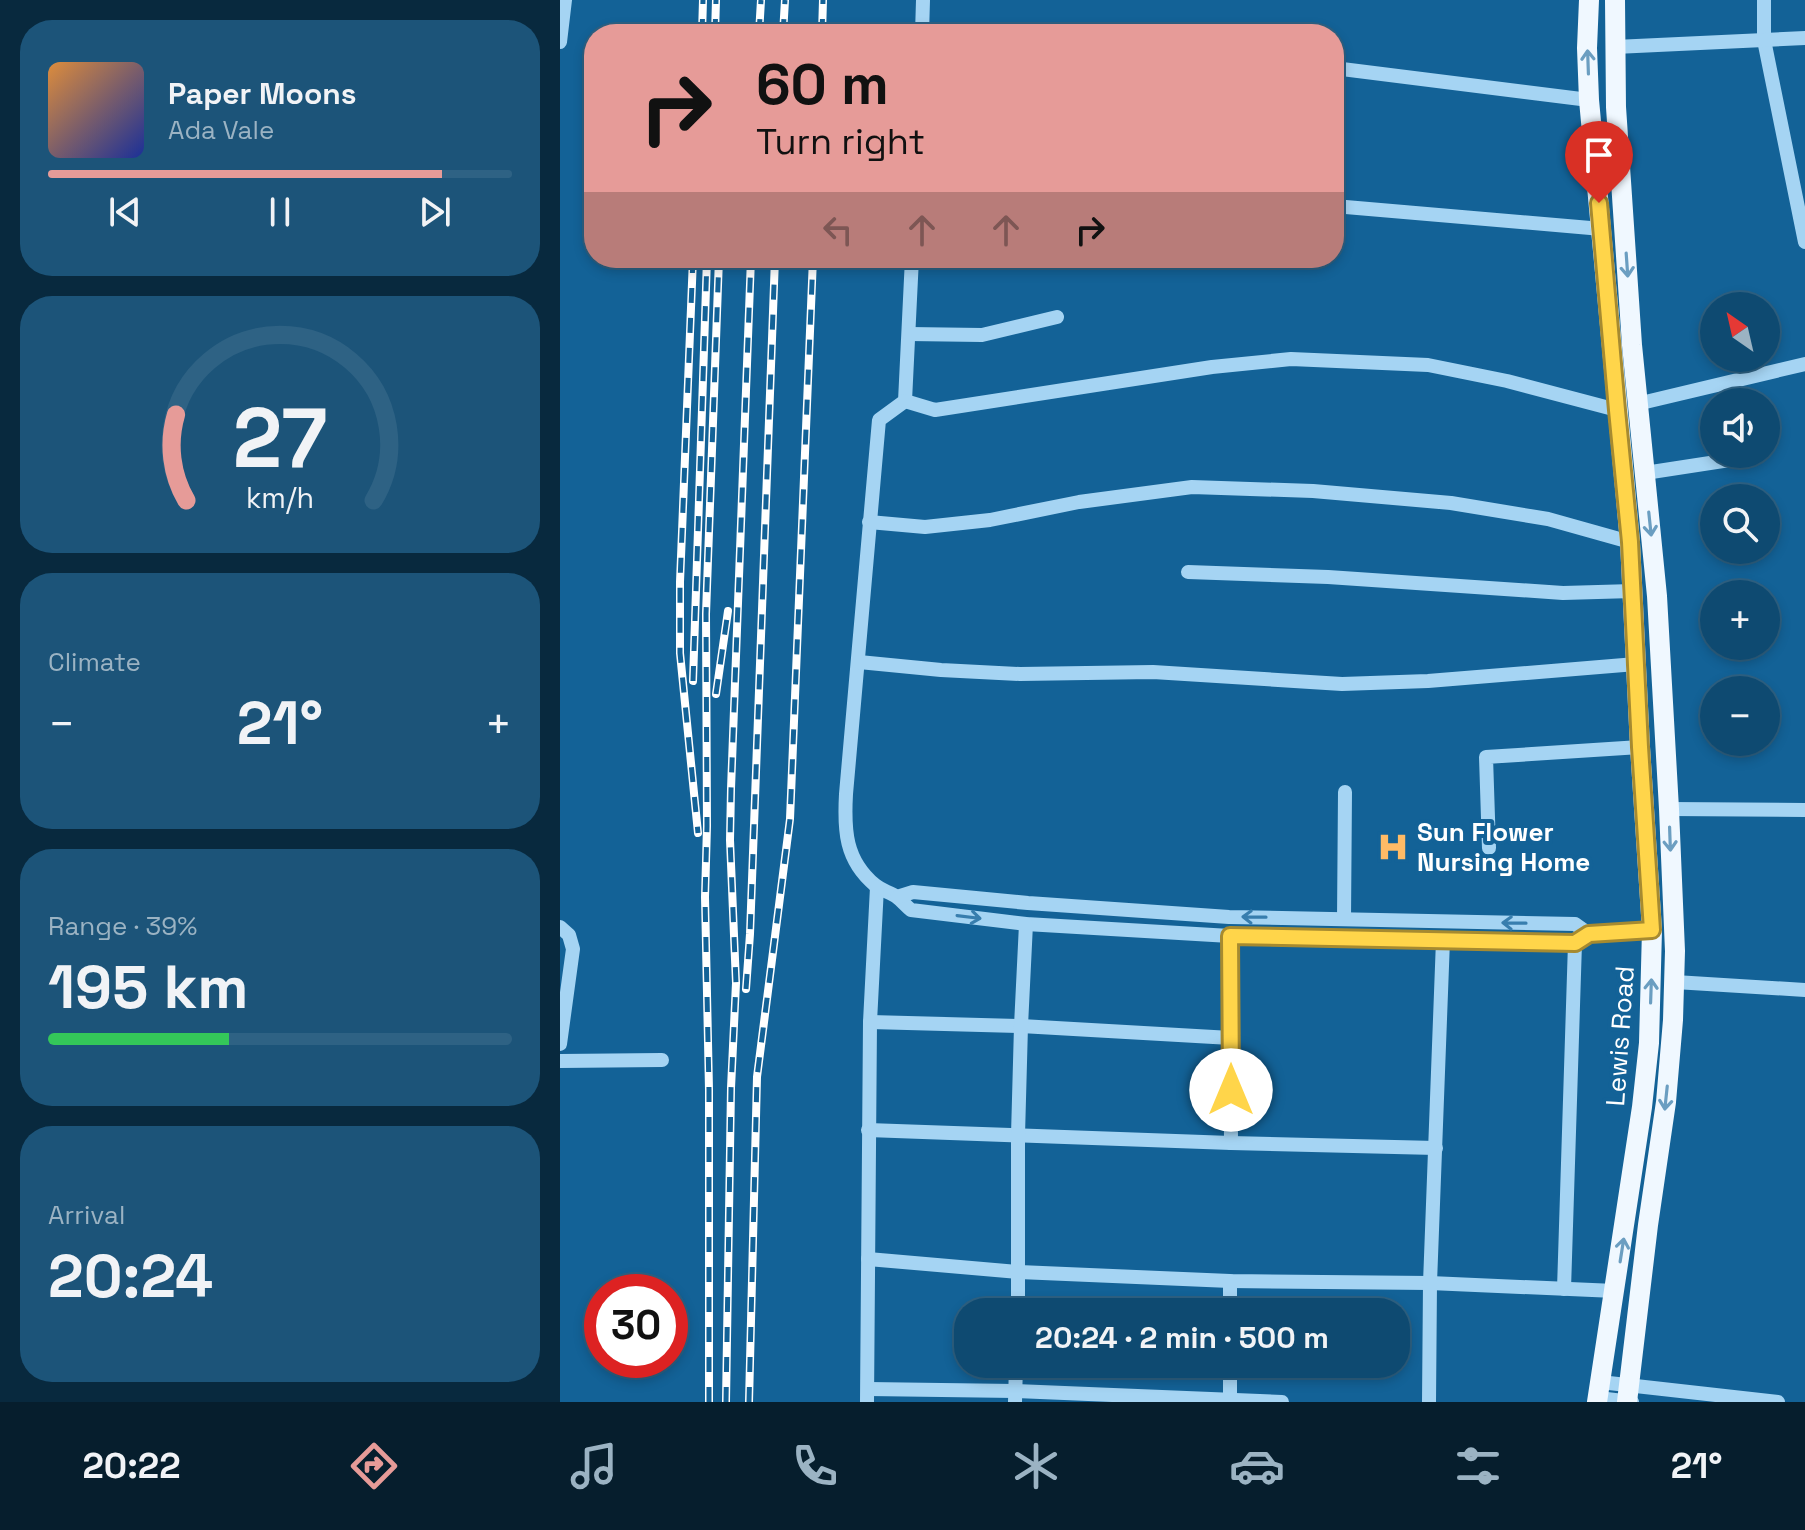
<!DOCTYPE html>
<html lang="en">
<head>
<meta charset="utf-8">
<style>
	:root { --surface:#0e4a71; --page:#1c5479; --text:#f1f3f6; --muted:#9bb3c3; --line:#2e6284; --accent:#e69b98 }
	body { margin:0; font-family:"Space Grotesk",sans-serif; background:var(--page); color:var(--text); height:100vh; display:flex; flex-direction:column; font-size:30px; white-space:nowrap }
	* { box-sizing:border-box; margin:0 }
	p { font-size:26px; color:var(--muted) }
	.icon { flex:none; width:44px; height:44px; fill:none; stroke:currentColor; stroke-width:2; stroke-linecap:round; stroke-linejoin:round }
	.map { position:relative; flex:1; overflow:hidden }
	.details { display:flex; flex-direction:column; gap:20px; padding:20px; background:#08293e; width:560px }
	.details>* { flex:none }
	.banner { position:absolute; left:24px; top:24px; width:760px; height:244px; border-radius:32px; box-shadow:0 4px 12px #0003,0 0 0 2px var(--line); background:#e69b98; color:#111; overflow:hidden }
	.needle { width:52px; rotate:326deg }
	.buttons { position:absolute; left:1140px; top:292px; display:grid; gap:16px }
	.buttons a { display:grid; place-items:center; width:80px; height:80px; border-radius:50%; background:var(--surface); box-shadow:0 4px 12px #0003,0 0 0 2px var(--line); font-size:40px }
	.speed { position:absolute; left:24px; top:1274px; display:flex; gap:16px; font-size:40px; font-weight:700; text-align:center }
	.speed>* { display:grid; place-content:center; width:104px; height:104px; border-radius:50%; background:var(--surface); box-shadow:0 4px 12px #0003,0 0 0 2px var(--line); line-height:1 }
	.speed .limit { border:12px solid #d22; background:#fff; color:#111 }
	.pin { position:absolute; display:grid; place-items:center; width:68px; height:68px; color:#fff; margin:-82px -34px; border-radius:50% 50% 50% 0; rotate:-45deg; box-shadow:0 0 8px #0007 }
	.pin .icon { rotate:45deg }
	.me { position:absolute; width:88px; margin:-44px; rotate:0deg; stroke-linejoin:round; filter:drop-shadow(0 0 6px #0008) }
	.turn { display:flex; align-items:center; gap:28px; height:168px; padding:0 40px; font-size:36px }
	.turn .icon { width:104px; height:104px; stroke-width:2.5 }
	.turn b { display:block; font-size:56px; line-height:68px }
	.lanes { display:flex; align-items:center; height:76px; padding:0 40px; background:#0003; justify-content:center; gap:40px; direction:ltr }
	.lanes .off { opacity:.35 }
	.big { font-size:60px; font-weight:600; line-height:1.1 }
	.details .tile { flex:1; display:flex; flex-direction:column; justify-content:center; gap:12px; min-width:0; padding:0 28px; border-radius:32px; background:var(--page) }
	.details .dial { align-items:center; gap:0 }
	.dial svg { height:208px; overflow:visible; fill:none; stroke:var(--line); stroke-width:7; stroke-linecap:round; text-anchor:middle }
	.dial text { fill:var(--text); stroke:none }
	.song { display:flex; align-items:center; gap:24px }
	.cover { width:96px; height:96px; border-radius:12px; background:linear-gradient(135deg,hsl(30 70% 55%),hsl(230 70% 35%)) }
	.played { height:8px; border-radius:4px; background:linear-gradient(90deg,var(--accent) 85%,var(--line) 85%) }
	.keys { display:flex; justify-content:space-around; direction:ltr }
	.heat { display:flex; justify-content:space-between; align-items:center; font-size:44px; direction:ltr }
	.charge { height:12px; border-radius:6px; background:linear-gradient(90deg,#34c759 39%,var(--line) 0) }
	.trip { position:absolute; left:394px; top:1298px; width:456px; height:80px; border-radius:32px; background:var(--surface); box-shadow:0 4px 12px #0003,0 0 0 2px var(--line); font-weight:600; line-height:80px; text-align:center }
	.tab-bar { display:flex; height:128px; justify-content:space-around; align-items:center; background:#061e2d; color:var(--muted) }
	.tab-bar .icon { width:56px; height:56px }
	.tab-bar .selected { color:var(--accent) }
	.tab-bar b { font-size:36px; color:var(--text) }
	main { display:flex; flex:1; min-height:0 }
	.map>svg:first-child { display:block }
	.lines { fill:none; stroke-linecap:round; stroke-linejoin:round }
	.minor { stroke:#a5d4f3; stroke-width:14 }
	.major { stroke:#f0f8ff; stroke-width:20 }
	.rail-casing { stroke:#fff; stroke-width:8 }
	.rail { stroke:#136297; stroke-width:5; stroke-dasharray:15; stroke-linecap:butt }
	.oneway { stroke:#6b9ec1 }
	.oneway2 { stroke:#387eae }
	.route-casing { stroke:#a68a30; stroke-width:20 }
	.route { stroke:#ffd54a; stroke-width:14 }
	.labels { text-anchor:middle; stroke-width:8; stroke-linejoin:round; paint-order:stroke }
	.poi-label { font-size:26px; font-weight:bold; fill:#fff; stroke:#136297; text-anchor:start }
	.street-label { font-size:26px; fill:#fff; stroke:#136297 }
</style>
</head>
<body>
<main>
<section class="details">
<div class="tile">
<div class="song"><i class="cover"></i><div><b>Paper Moons</b><p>Ada Vale</p></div></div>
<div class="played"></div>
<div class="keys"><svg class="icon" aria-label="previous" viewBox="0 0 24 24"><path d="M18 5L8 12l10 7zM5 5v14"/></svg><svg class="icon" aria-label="pause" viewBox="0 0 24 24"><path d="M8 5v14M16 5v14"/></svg><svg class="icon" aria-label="next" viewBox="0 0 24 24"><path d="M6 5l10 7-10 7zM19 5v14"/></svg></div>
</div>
<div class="tile dial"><svg viewBox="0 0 100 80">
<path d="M14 69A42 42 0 1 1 86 69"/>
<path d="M14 69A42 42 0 0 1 10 36" stroke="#e69b98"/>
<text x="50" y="56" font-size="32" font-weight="700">27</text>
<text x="50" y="72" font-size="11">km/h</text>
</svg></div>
<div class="tile"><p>Climate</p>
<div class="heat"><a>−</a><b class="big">21°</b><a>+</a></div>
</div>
<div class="tile"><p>Range · 39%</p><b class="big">195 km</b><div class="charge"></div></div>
<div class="tile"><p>Arrival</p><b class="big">20:24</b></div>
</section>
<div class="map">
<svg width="1245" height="1402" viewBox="0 0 1245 1402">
	<rect width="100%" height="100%" fill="#136297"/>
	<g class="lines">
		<!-- minor -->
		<g class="minor">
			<polyline points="1204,0 1204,40 1245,242"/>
			<polyline points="362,34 363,0"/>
			<polyline points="0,42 5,0"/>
			<polyline points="1055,47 1245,38"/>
			<polyline points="774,68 1029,100"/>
			<polyline points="774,206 1042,229"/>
			<path d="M352,258l-7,143 -26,19 -33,374c-2,36 -1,66 29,91 7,6 15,7 22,12 5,4 9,9 14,13l115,14 204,12 345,7 14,-9 63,-4"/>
			<polyline points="349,334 422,335 497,317"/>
			<polyline points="345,401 375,410 652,367 731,359 868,365 947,381 1057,410"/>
			<polyline points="1077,404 1245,364"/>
			<polyline points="1085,473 1189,457"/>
			<polyline points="309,522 365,527 430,520 519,502 632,487 753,491 891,503 988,519 1070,542"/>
			<polyline points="628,572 768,577 1003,593 1073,591"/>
			<polyline points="299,662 381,670 460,674 593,672 782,684 868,681 1076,664"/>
			<polyline points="1109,809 1245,810"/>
			<polyline points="929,848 926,757 1080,747"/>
			<polyline points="337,897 353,892 468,903 669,917 1015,924 1029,934"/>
			<polyline points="784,919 785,792"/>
			<polyline points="0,927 9,935 13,949 0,1044"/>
			<polyline points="670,936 671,1143"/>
			<polyline points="1115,982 1245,990"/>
			<polyline points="310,1022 461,1026 671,1038"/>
			<polyline points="0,1061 102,1060"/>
			<polyline points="308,1130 671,1143 876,1148"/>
			<polyline points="308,1259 459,1272 670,1281 870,1283 1055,1291"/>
			<polyline points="670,1281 670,1312"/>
			<polyline points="1004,1289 1015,943"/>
			<polyline points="458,1312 458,1135 461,1026 466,924"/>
			<polyline points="1040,1382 1218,1402"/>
			<polyline points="308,1389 455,1391 722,1402"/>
			<polyline points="1038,1398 1072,1402"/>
			<polyline points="307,1402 310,1022 317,887"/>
			<polyline points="455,1402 456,1364"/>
			<polyline points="670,1402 670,1364"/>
			<polyline points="869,1402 870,1283 883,940"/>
		</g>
		<!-- major -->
		<g class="major">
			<polyline points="1029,0 1027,48 1029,100 1070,542 1080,747 1092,930 1089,1043 1082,1107 1037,1402"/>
			<polyline points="1055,0 1056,107 1072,345 1097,596 1109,809 1115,951 1113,1020 1106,1102 1088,1225 1067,1402"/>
		</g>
		<defs>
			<g id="rail">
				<polyline points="142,34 143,0"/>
				<polyline points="155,34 156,0"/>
				<polyline points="199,34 201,0"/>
				<polyline points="223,34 225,0"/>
				<polyline points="262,34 263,0"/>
				<polyline points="133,258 120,582 120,653 138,833"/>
				<polyline points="133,681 147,258"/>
				<polyline points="156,694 168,611"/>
				<polyline points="186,989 190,934 215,258"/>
				<polyline points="149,1402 149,1090 145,897 147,826 146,614 159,258"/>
				<polyline points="166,1402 171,1088 176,983 170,840 171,789 191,258"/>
				<polyline points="189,1402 197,1077 230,819 253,258"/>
			</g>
		</defs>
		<!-- rail casing -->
		<use href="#rail" class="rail-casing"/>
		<!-- rail -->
		<use href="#rail" class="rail"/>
	</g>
	<!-- one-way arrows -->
	<defs><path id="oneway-shaft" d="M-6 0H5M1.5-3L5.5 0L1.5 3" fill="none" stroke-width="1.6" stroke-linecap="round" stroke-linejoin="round" transform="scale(2)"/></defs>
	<g class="oneway">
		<use href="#oneway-shaft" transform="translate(1028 62) rotate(-92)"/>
		<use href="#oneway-shaft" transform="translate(1067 265) rotate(86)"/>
		<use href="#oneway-shaft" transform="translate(1090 524) rotate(84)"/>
		<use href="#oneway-shaft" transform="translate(1110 839) rotate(88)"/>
		<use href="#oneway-shaft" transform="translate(1091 991) rotate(-88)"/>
		<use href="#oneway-shaft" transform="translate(1106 1098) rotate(96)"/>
		<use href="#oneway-shaft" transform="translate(1062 1250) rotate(-81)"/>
	</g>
	<g class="oneway2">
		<use href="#oneway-shaft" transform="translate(409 917) rotate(7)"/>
		<use href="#oneway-shaft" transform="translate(694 917) rotate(-179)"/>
		<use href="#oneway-shaft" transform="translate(954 923) rotate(-179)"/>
	</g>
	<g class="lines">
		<defs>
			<polyline id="route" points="671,1090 670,936 1015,943 1029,934 1092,930 1080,747 1070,542 1057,410 1039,203"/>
		</defs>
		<!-- route casing -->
		<use href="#route" class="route-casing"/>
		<!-- route -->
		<use href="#route" class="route"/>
	</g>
	<!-- icons -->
	<defs>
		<symbol id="hospital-bare" viewBox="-9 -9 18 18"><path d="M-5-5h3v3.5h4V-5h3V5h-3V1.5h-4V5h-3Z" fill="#fb6" stroke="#136297" stroke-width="2.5" paint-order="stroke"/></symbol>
	</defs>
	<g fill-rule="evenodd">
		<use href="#hospital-bare" x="811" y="825" width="44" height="44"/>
	</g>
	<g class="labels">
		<!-- poi labels -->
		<g class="poi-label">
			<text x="857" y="841">Sun Flower<tspan x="857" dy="30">Nursing Home</tspan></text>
		</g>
		<!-- street labels -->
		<g class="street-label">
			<text transform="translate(1060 1036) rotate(-86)" y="9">Lewis Road</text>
		</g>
	</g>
</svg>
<div class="buttons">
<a><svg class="needle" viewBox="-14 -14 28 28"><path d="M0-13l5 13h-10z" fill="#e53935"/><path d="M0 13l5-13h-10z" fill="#9bb3c3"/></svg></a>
<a><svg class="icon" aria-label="sound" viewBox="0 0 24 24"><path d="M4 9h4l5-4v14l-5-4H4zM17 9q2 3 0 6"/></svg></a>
<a><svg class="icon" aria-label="search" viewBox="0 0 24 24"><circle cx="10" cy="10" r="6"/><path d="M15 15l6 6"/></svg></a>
<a>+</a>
<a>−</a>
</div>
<div class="speed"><div class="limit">30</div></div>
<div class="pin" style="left:1039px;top:203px;background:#d93025"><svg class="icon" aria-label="arrive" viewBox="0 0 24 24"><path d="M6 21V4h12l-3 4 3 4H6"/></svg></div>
<svg class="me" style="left:671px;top:1090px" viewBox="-20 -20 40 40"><circle r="19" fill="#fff"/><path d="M0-13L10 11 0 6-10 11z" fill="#ffd54a"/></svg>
<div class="trip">20:24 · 2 min · 500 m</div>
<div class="banner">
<div class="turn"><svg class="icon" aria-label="right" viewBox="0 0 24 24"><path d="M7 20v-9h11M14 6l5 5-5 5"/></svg><div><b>60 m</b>Turn right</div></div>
<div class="lanes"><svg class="icon off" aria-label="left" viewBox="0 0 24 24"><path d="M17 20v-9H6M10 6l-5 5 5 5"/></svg><svg class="icon off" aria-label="ahead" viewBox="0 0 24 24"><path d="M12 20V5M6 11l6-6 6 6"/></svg><svg class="icon off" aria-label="ahead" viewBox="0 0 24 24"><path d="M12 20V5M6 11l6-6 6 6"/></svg><svg class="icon" aria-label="right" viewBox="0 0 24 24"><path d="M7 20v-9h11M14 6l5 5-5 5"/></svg></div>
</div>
</div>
</main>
<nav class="tab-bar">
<b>20:22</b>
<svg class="icon selected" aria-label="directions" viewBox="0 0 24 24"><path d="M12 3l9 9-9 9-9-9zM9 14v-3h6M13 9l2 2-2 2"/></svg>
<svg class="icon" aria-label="music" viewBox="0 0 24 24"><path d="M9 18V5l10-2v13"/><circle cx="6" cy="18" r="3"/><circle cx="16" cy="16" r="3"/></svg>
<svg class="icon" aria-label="phone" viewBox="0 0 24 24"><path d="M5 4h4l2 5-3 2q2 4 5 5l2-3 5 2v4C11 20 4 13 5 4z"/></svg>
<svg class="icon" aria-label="climate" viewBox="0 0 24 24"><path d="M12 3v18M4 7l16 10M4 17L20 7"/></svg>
<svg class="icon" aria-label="car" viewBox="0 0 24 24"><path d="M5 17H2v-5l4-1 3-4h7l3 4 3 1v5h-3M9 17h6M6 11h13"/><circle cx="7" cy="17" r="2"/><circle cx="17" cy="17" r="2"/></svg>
<svg class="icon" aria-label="filters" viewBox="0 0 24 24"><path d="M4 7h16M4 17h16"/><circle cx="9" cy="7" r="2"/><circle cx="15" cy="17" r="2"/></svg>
<b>21°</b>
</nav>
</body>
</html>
